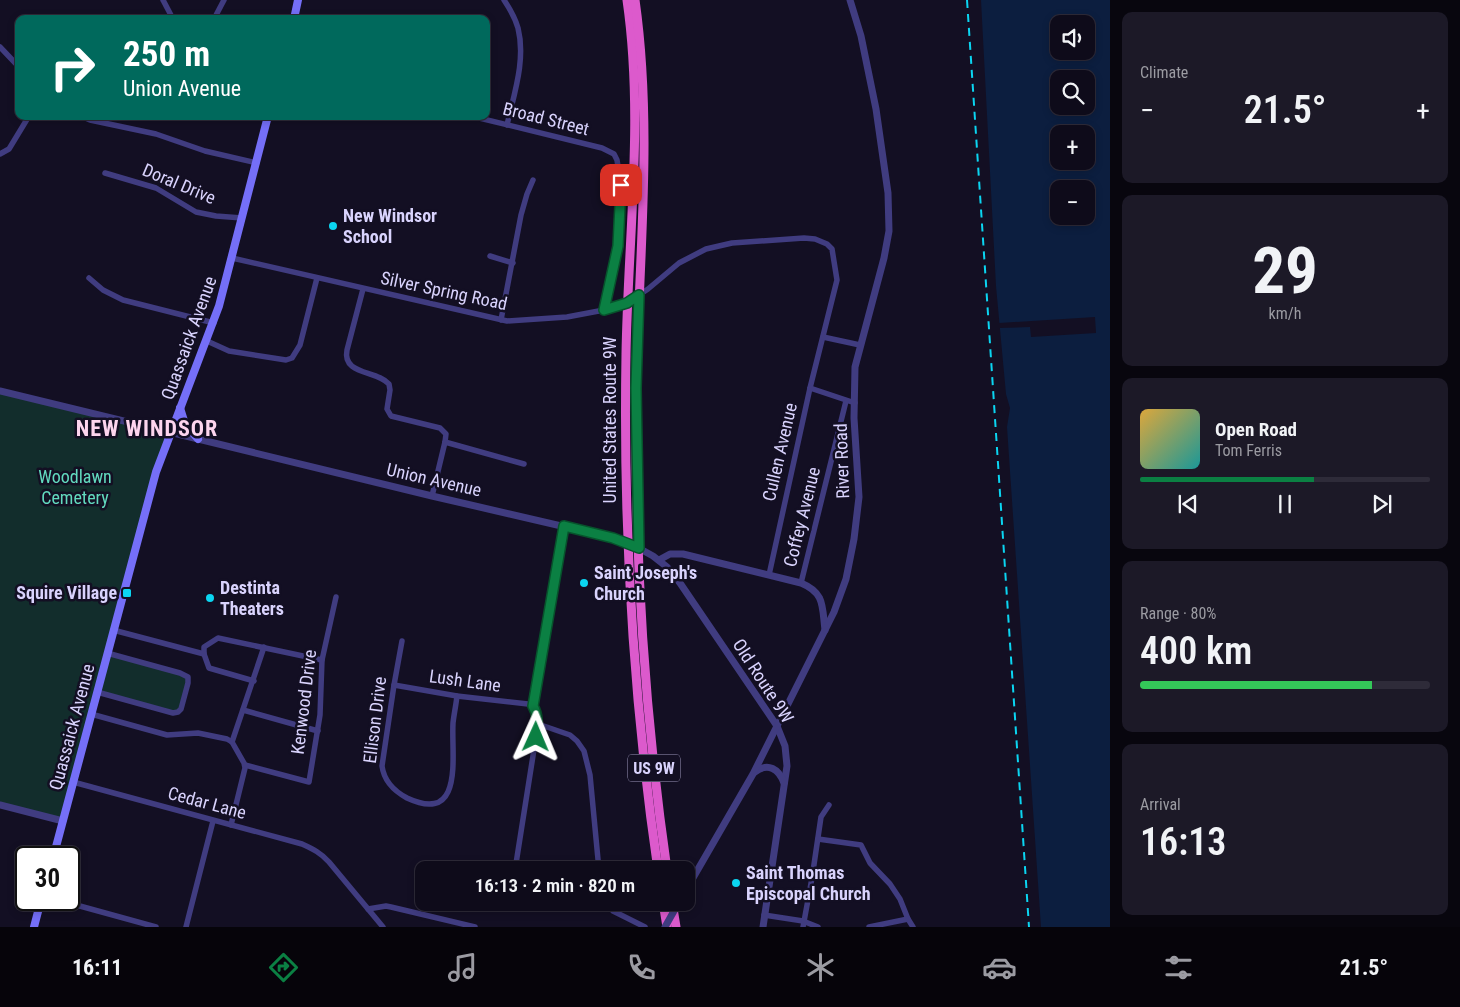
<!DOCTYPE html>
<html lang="en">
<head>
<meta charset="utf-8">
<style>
	:root { --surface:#0e0b1a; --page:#1c1927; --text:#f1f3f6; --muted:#9b9ba2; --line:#2e2b39; --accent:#0b8043 }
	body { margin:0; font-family:"Roboto Condensed",sans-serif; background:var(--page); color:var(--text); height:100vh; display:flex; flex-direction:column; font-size:19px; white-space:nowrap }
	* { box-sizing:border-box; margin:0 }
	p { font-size:16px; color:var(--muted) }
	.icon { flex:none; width:28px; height:28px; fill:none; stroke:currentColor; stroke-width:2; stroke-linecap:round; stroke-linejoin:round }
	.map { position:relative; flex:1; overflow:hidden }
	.panel { display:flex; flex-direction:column; gap:12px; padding:12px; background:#08060e; width:350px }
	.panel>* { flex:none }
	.banner { position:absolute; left:15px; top:15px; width:475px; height:105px; border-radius:10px; box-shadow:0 2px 8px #0003,0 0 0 1px var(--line); background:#00695c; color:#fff; overflow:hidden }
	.buttons { position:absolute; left:1050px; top:15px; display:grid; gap:10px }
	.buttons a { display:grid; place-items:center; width:45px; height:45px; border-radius:10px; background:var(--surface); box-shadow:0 2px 8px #0003,0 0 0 1px var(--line); font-size:25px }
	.speed { position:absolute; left:15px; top:846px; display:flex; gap:10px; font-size:25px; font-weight:700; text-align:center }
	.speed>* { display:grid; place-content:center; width:65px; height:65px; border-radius:50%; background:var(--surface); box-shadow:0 2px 8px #0003,0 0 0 1px var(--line); line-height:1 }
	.speed .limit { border:2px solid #111; border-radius:8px; background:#fff; color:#111 }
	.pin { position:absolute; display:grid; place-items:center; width:42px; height:42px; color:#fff; margin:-21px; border-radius:10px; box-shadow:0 2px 8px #0006 }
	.me { position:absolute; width:55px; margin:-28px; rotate:1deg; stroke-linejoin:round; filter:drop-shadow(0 0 4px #0008) }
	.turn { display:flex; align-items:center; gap:18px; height:105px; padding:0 25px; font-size:22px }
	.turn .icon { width:65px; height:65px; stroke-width:2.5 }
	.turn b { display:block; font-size:35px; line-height:42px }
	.big { font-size:38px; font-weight:600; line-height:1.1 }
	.panel .tile { flex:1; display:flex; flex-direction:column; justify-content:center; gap:8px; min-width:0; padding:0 18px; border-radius:10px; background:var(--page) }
	.panel .dial { align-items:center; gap:0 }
	.dial b { font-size:65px; line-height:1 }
	.song { display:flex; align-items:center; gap:15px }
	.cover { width:60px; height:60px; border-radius:8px; background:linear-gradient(135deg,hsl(40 70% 55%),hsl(180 70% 35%)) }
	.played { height:5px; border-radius:2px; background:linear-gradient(90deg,var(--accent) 60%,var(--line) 60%) }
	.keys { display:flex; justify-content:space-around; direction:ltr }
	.heat { display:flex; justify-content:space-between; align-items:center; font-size:28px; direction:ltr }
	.charge { height:8px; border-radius:4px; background:linear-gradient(90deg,#34c759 80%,var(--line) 0) }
	.trip { position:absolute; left:415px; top:861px; width:280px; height:50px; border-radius:10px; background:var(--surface); box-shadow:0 2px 8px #0003,0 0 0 1px var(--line); font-weight:600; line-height:50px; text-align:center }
	.menu { display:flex; height:80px; justify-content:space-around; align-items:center; background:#06040a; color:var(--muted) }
	.menu .icon { width:35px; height:35px }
	.menu .active { color:var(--accent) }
	.menu b { font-size:22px; color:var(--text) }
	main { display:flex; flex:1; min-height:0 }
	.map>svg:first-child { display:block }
	.green { fill:#122d2c }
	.water { fill:#0c1e3f; fill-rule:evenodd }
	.pier { fill:#130f23 }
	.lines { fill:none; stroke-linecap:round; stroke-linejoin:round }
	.minor { stroke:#403c80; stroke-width:5.5 }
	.tertiary { stroke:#403c80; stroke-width:7 }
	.secondary { stroke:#756ff8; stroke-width:8 }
	.trunk { stroke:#dc5acc; stroke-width:9 }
	.rail { stroke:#0bd5f1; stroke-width:2; stroke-dasharray:8 6; stroke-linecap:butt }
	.tertiary-bridge { stroke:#403c80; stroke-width:7 }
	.route-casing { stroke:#07532c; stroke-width:12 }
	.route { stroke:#0b8043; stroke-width:9 }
	.poi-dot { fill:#0bd5f1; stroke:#130f23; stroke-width:2 }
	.labels { text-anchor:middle; stroke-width:5; stroke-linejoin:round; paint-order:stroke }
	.shield { fill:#130f23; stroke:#9e98bc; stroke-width:1 }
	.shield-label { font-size:16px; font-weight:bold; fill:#d9d3fd }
	.street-label { font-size:18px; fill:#d9d3fd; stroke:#130f23 }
	.poi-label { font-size:18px; font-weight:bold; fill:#d9d3fd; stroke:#130f23; text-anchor:start }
	.park-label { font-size:18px; fill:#62dabf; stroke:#130f23 }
	.district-label { font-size:22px; font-weight:bold; letter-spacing:1px; fill:#fdd5ee; stroke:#130f23 }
</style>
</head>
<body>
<main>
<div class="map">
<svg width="1110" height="927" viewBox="0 0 1110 927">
	<rect width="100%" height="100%" fill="#130f23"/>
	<!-- green -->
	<polygon class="green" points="0,390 170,432 107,653 188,677 178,712 97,692 63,821 0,804"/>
	<!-- water -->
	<path class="water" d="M981,0h129v927h-69l-34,-500 3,-19 -4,-14 -10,-108zM1059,24h27v27h-27zM1059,79h27v27h-27zM1059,134h27v27h-27zM1059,189h27v27h-27z"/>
	<!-- pier -->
	<polygon class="pier" points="1095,317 1096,333 1031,337 1030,327 999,328 999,323"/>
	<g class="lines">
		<!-- minor -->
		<g class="minor">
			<polyline points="163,0 173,19"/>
			<path d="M504,0c6,9 11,18 14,28 8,32 -4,66 -11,97"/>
			<polyline points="214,19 224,0"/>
			<polyline points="0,47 19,67"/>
			<polyline points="81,116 90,120 156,134 205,151 257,163"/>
			<polyline points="471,116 602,148 614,154 617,160 621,185 617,246 604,310"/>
			<polyline points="0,154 9,149 29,116"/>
			<polyline points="105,173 156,188 196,212 216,216 242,218"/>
			<polyline points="490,256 513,263"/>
			<polyline points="232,258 507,321 567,317 604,310 627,303 648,289 679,263 706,249 732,243 804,238 815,239 827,244 832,249 837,280 810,388 769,575"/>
			<polyline points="89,278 103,290 123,300 214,323"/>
			<path d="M363,289l-16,61c-5,25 30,20 42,34l1,6 -3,19 4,7 49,12 6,6 -1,8 -13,54"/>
			<polyline points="501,320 521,215 527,194 533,180"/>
			<polyline points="823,337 860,345"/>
			<polyline points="207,341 229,351 286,360 292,358 300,345 317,278"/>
			<polyline points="810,388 855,403"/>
			<polyline points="445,442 524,464"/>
			<polyline points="801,583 846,401"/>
			<polyline points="113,630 204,654"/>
			<path d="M402,641l-8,44 -12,81c2,15 12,25 25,32 58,27 44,-43 46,-75 1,-9 3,-18 4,-27"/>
			<polyline points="254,681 209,668 204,654 204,647 218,638 322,660"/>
			<polyline points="394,685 457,696 528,704 533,706"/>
			<polyline points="97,692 173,713 178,712 181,709 188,683 188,677 180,673 107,653"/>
			<polyline points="243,710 318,731"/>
			<polyline points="91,714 167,735 198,733 227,739 232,742 244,763 245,768 231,825"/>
			<polyline points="538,724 570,735 577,741 584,751 590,775 599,870"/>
			<polyline points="232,742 264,647"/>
			<polyline points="245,765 309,782 320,715 322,660 336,597"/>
			<path d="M73,782l229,62c11,5 19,9 27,18l54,65"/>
			<polyline points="818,839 861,845 870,863 890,884 900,899 908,919 913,927"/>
			<polyline points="515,870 538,724 536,713 533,706 564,526"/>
			<polyline points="58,900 156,927"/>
			<polyline points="606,902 613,911 645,927"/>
			<polyline points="368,909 386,906 391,907 475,927"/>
			<polyline points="764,915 803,921 818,927"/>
			<polyline points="186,927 213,821"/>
			<polyline points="803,927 812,878 821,817 829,805"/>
			<polyline points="869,927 908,919"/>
		</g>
		<!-- tertiary -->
		<g class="tertiary">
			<polyline points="0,391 432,496 613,538 633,545 653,556 667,567 680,583 777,726 785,746 787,766 763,927"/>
			<path d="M659,560l11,-6h13l118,29c24,10 21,23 24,47"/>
			<path d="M755,772c13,-10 24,-3 29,11"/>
			<polyline points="0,805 63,821"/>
			<polyline points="686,890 753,774 834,612 846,579 854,539 859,497 854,418 855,367 884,258 889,231 888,193 876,109 861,36 850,0"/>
		</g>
		<!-- secondary -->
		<g class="secondary">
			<polyline points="294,19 298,0"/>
			<polyline points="180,408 185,424 198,439"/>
			<polyline points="53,858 156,472 219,306 268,116"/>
			<polyline points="34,927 41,900"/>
		</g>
		<!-- trunk -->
		<g class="trunk">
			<path d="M627,0c17,118 1,236 -1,354 -3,173 7,345 32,516"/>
			<path d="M635,0c18,127 4,257 1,385 -2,162 8,325 31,485"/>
			<polyline points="663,902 667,927"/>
			<polyline points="672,902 676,927"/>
		</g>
		<!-- rail -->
		<polyline class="rail" points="967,0 1029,927"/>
		<!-- tertiary-bridge -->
		<polyline class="tertiary-bridge" points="665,927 679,902"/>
	</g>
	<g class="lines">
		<defs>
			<path id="route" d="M536,737c1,-11 3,-21 -3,-31l31,-180 49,12 26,10 -3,-160 3,-93 -12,8 -23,7 14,-64 3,-61"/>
		</defs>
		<!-- route casing -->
		<use href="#route" class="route-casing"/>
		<!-- route -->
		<use href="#route" class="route"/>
	</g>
	<!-- markers -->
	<g class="poi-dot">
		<circle cx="333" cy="226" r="5"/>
		<circle cx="584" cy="583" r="5"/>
		<rect x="122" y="588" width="10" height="10" rx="2.5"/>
		<circle cx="210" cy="598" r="5"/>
		<circle cx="736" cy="883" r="5"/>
	</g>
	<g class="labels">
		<!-- shield labels -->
		<rect class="shield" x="628" y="754.5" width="52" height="27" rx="4"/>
		<g class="shield-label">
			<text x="654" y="774">US 9W</text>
		</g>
		<!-- street labels -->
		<g class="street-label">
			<text transform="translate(546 119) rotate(14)" y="6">Broad Street</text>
			<text transform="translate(179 184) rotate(23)" y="6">Doral Drive</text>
			<text transform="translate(444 291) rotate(12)" y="6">Silver Spring Road</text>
			<text transform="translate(189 338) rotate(-70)" y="6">Quassaick Avenue</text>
			<text transform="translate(610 420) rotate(-90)" y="6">United States Route 9W</text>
			<text transform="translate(780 452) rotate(-77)" y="6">Cullen Avenue</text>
			<text transform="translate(842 461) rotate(-92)" y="6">River Road</text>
			<text transform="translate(434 480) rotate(13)" y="6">Union Avenue</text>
			<text transform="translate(802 517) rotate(-76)" y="6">Coffey Avenue</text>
			<text transform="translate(465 681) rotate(8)" y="6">Lush Lane</text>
			<text transform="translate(763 681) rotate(57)" y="6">Old Route 9W</text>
			<text transform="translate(304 702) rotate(-83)" y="6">Kenwood Drive</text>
			<text transform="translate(375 720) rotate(-83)" y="6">Ellison Drive</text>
			<text transform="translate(72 727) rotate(-75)" y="6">Quassaick Avenue</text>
			<text transform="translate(207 803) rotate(15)" y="6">Cedar Lane</text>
		</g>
		<!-- poi labels -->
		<g class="poi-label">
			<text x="343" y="222">New Windsor<tspan x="343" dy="21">School</tspan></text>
			<text x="594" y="579">Saint Joseph's<tspan x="594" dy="21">Church</tspan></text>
			<text x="220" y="594">Destinta<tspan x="220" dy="21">Theaters</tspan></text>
			<text x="117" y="599" text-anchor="end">Squire Village</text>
			<text x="746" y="879">Saint Thomas<tspan x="746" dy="21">Episcopal Church</tspan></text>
		</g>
		<!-- park labels -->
		<g class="park-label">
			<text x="75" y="483">Woodlawn<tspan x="75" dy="21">Cemetery</tspan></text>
		</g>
		<!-- district labels -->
		<g class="district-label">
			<text x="147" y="436">NEW WINDSOR</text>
		</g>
	</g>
</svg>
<div class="buttons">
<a><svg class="icon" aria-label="sound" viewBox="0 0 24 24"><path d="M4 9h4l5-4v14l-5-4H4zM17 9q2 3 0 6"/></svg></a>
<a><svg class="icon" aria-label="search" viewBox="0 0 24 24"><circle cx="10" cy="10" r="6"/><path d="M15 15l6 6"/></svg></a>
<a>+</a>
<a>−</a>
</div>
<div class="speed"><div class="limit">30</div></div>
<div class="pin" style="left:621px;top:185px;background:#d93025"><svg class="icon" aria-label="arrive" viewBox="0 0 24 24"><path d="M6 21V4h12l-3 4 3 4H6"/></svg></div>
<svg class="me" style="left:536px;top:737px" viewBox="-20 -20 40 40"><path d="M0-17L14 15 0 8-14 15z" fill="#0b8043" stroke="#fff" stroke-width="4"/></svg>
<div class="trip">16:13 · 2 min · 820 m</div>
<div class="banner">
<div class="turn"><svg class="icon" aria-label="right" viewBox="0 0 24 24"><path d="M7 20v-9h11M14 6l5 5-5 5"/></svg><div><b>250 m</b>Union Avenue</div></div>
</div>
</div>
<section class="panel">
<div class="tile"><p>Climate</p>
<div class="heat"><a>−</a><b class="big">21.5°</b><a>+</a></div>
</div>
<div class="tile dial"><b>29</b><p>km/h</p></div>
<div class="tile">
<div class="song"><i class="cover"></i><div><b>Open Road</b><p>Tom Ferris</p></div></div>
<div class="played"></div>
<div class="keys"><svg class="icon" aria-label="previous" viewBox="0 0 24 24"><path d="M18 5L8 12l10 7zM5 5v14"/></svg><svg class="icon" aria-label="pause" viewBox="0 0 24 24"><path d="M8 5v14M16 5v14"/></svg><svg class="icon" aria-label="next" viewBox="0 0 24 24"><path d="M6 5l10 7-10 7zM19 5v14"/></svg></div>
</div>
<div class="tile"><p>Range · 80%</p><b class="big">400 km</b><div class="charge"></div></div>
<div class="tile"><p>Arrival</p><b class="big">16:13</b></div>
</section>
</main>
<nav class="menu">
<b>16:11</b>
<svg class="icon active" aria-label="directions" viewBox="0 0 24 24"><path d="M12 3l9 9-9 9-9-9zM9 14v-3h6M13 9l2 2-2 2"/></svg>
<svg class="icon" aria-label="music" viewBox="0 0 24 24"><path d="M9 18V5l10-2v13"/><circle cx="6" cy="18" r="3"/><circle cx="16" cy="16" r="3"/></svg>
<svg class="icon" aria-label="phone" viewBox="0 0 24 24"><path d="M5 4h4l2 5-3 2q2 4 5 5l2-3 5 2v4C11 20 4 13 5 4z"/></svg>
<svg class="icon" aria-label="climate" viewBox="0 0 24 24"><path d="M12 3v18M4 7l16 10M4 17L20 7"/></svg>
<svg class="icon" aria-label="car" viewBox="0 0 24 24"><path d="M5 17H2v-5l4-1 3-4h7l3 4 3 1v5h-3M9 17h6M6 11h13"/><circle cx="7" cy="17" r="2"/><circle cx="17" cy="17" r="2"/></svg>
<svg class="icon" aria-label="filters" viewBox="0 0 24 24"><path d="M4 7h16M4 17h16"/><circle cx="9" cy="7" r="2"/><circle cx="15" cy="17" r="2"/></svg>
<b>21.5°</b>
</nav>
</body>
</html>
